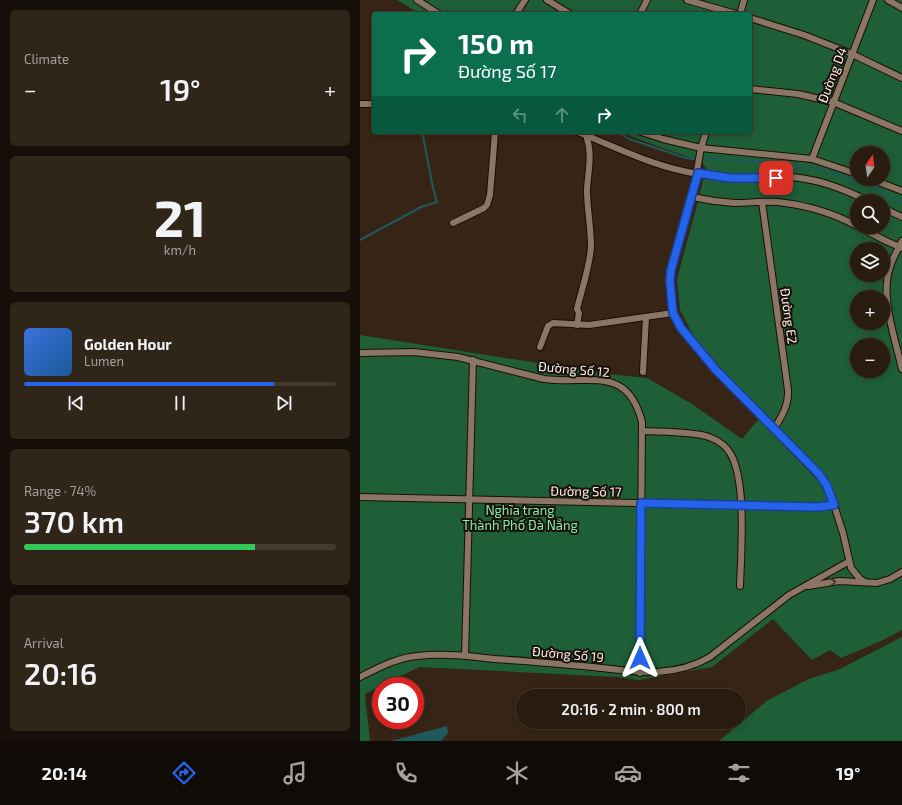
<!DOCTYPE html>
<html lang="en">
<head>
<meta charset="utf-8">
<style>
	:root { --surface:#281c10; --page:#302519; --text:#f1f3f6; --muted:#a5a19f; --line:#443a30; --accent:#2563eb }
	body { margin:0; font-family:"Exo 2",sans-serif; background:var(--page); color:var(--text); height:100vh; display:flex; flex-direction:column; font-size:15px; white-space:nowrap }
	* { box-sizing:border-box; margin:0 }
	p { font-size:13px; color:var(--muted) }
	.icon { flex:none; width:22px; height:22px; fill:none; stroke:currentColor; stroke-width:2; stroke-linecap:round; stroke-linejoin:round }
	.map { position:relative; flex:1; overflow:hidden }
	.drawer { display:flex; flex-direction:column; gap:10px; padding:10px; background:#160f09; width:360px }
	.drawer>* { flex:none }
	.guide { position:absolute; left:12px; top:12px; width:380px; height:122px; border-radius:4px; box-shadow:0 2px 10px #0003,0 0 0 1px var(--line); background:#0b6e4f; color:#fff; overflow:hidden }
	.needle { width:26px; rotate:13deg }
	.fabs { position:absolute; left:490px; top:146px; display:grid; gap:8px }
	.fabs a { display:grid; place-items:center; width:40px; height:40px; border-radius:50%; background:var(--surface); box-shadow:0 2px 10px #0003,0 0 0 1px var(--line); font-size:20px }
	.speed { position:absolute; left:12px; top:677px; display:flex; gap:8px; font-size:20px; font-weight:700; text-align:center }
	.speed>* { display:grid; place-content:center; width:52px; height:52px; border-radius:50%; background:var(--surface); box-shadow:0 2px 10px #0003,0 0 0 1px var(--line); line-height:1 }
	.speed .limit { border:6px solid #d22; background:#fff; color:#111 }
	.pin { position:absolute; display:grid; place-items:center; width:34px; height:34px; color:#fff; margin:-17px; border-radius:8px; box-shadow:0 2px 6px #0006 }
	.me { position:absolute; width:44px; margin:-22px; rotate:0deg; stroke-linejoin:round; filter:drop-shadow(0 0 3px #0008) }
	.turn { display:flex; align-items:center; gap:14px; height:84px; padding:0 20px; font-size:18px }
	.turn .icon { width:52px; height:52px; stroke-width:2.5 }
	.turn b { display:block; font-size:28px; line-height:34px }
	.lanes { display:flex; align-items:center; height:38px; padding:0 20px; background:#0003; justify-content:center; gap:20px; direction:ltr }
	.lanes .off { opacity:.35 }
	.big { font-size:30px; font-weight:600; line-height:1.1 }
	.drawer .card { flex:1; display:flex; flex-direction:column; justify-content:center; gap:6px; min-width:0; padding:0 14px; border-radius:6px; background:var(--page) }
	.drawer .dial { align-items:center; gap:0 }
	.dial b { font-size:52px; line-height:1 }
	.song { display:flex; align-items:center; gap:12px }
	.cover { width:48px; height:48px; border-radius:6px; background:linear-gradient(135deg,hsl(220 70% 55%),hsl(210 70% 35%)) }
	.played { height:4px; border-radius:2px; background:linear-gradient(90deg,var(--accent) 80%,var(--line) 80%) }
	.keys { display:flex; justify-content:space-around; direction:ltr }
	.heat { display:flex; justify-content:space-between; align-items:center; font-size:22px; direction:ltr }
	.charge { height:6px; border-radius:3px; background:linear-gradient(90deg,#34c759 74%,var(--line) 0) }
	.trip { position:absolute; left:156px; top:689px; width:230px; height:40px; border-radius:20px; background:var(--surface); box-shadow:0 2px 10px #0003,0 0 0 1px var(--line); font-weight:600; line-height:40px; text-align:center }
	.tab-bar { display:flex; height:64px; justify-content:space-around; align-items:center; background:#100b06; color:var(--muted) }
	.tab-bar .icon { width:28px; height:28px }
	.tab-bar .selected { color:var(--accent) }
	.tab-bar b { font-size:18px; color:var(--text) }
	main { display:flex; flex:1; min-height:0 }
	.map>svg:first-child { display:block }
	.green { fill:#1e5f37; fill-rule:evenodd }
	.water { fill:#1e595c }
	.lines { fill:none; stroke-linecap:round; stroke-linejoin:round }
	.stream { stroke:#1e595c; stroke-width:2 }
	.street-casing { stroke:#1d0e02; stroke-width:8 }
	.street { stroke:#8b7665; stroke-width:6 }
	.oneway { stroke:#40342a }
	.route-casing { stroke:#184099; stroke-width:10 }
	.route { stroke:#2563eb; stroke-width:7 }
	.labels { text-anchor:middle; stroke-width:4; stroke-linejoin:round; paint-order:stroke }
	.street-label { font-size:13px; fill:#fcf0e6; stroke:#18100a }
	.park-label { font-size:13px; fill:#8aeaa7; stroke:#18100a }
</style>
</head>
<body>
<main>
<section class="drawer">
<div class="card"><p>Climate</p>
<div class="heat"><a>−</a><b class="big">19°</b><a>+</a></div>
</div>
<div class="card dial"><b>21</b><p>km/h</p></div>
<div class="card">
<div class="song"><i class="cover"></i><div><b>Golden Hour</b><p>Lumen</p></div></div>
<div class="played"></div>
<div class="keys"><svg class="icon" aria-label="previous" viewBox="0 0 24 24"><path d="M18 5L8 12l10 7zM5 5v14"/></svg><svg class="icon" aria-label="pause" viewBox="0 0 24 24"><path d="M8 5v14M16 5v14"/></svg><svg class="icon" aria-label="next" viewBox="0 0 24 24"><path d="M6 5l10 7-10 7zM19 5v14"/></svg></div>
</div>
<div class="card"><p>Range · 74%</p><b class="big">370 km</b><div class="charge"></div></div>
<div class="card"><p>Arrival</p><b class="big">20:16</b></div>
</section>
<div class="map">
<svg width="542" height="741" viewBox="0 0 542 741">
	<rect width="100%" height="100%" fill="#362516"/>
	<!-- green -->
	<g class="green">
		<path d="M37,0h505v630l-19,10 -42,18 -11,-8 -18,10 -39,-41 -61,48 -73,13 -23,-3 -197,-10 -54,27 5,47h-10v-406l247,39 40,4 45,26 50,35 20,-24 -68,-78 -14,-27 -3,-31 20,-74 9,-37 -4,-6 -83,-30h131v-118h-330zM497,153h26v26h-26zM497,201h26v26h-26zM497,249h26v26h-26zM497,297h26v26h-26zM497,345h26v26h-26z"/>
		<polygon points="542,637 542,741 359,741 408,700 449,679 480,669"/>
	</g>
	<!-- water -->
	<polygon class="water" points="87,726 88,733 81,741 31,741"/>
	<g class="lines">
		<!-- stream -->
		<g class="stream">
			<polyline points="258,132 269,139 326,158 334,159"/>
			<polyline points="346,159 397,161 466,170 505,184 542,202"/>
			<polyline points="0,240 61,207 77,202 73,188 63,136 66,132"/>
		</g>
		<defs>
			<g id="street">
				<polyline points="57,0 79,14"/>
				<polyline points="187,0 210,14"/>
				<polyline points="327,0 376,14"/>
				<polyline points="528,0 542,8"/>
				<polyline points="156,14 165,0"/>
				<polyline points="280,14 287,0"/>
				<polyline points="380,14 384,0"/>
				<polyline points="390,18 444,35 492,54 542,78"/>
				<polyline points="390,89 438,94 473,102 542,131"/>
				<polyline points="0,104 14,104"/>
				<path d="M218,132c40,16 78,36 121,42 11,1 22,4 33,4 26,0 54,-4 79,2 21,4 39,12 57,21"/>
				<polyline points="281,132 303,139 341,148 452,159 497,174"/>
				<polyline points="346,132 341,148 332,197 311,270 310,281 313,313 321,328 356,370 464,481 474,505 483,533 491,568 500,579 505,582"/>
				<polyline points="452,159 513,0"/>
				<polyline points="511,179 542,191"/>
				<path d="M332,197c14,3 28,5 43,6 14,0 28,-2 43,-1 27,3 55,11 79,24"/>
				<path d="M402,202l26,188c1,15 -6,26 -14,39"/>
				<polyline points="523,208 542,217"/>
				<polyline points="93,223 124,208 127,205 130,195 135,132"/>
				<polyline points="499,227 526,241 542,248"/>
				<path d="M542,241c-6,12 -14,25 -15,40 -3,26 9,62 15,88"/>
				<path d="M217,325l2,-12 -2,-4c5,-21 13,-42 14,-63 0,-19 -4,-37 -4,-56 1,-20 6,-35 -1,-55"/>
				<polyline points="180,347 188,326 193,323 229,325 313,313"/>
				<path d="M0,353l54,-1 44,5 86,22c45,6 83,-15 98,43l-2,251"/>
				<polyline points="283,372 286,317"/>
				<path d="M282,431c19,1 50,0 67,6 8,3 17,9 21,16 17,27 11,101 10,133"/>
				<polyline points="0,497 457,507 474,505"/>
				<polyline points="448,586 479,581 517,583 530,579 542,572"/>
				<polyline points="105,656 113,360"/>
				<path d="M0,677c18,-9 36,-19 57,-21 26,-3 52,0 78,3 30,2 59,4 88,7 45,4 86,15 127,-9l79,-62 59,-33"/>
			</g>
		</defs>
		<!-- street casing -->
		<use href="#street" class="street-casing"/>
		<!-- street -->
		<use href="#street" class="street"/>
	</g>
	<!-- one-way arrows -->
	<defs><path id="oneway-chevron" d="M-2-3.5L2.5 0L-2 3.5" fill="none" stroke-width="1.6" stroke-linecap="round" stroke-linejoin="round"/></defs>
	<use class="oneway" href="#oneway-chevron" transform="translate(473 582) rotate(-6)"/>
	<g class="lines">
		<defs>
			<polyline id="route" points="280,658 281,503 457,507 474,505 467,486 459,474 356,370 321,328 313,313 312,304 310,281 311,270 338,173 370,178 416,178"/>
		</defs>
		<!-- route casing -->
		<use href="#route" class="route-casing"/>
		<!-- route -->
		<use href="#route" class="route"/>
	</g>
	<g class="labels">
		<!-- street labels -->
		<g class="street-label">
			<text transform="translate(472 75) rotate(-69)" y="5">Đường D4</text>
			<text transform="translate(429 316) rotate(82)" y="5">Đường E2</text>
			<text transform="translate(214 369) rotate(5)" y="5">Đường Số 12</text>
			<text transform="translate(226 491) rotate(1)" y="5">Đường Số 17</text>
			<text transform="translate(208 654) rotate(5)" y="5">Đường Số 19</text>
		</g>
		<!-- park labels -->
		<g class="park-label">
			<text x="160" y="515">Nghĩa trang<tspan x="160" dy="15">Thành Phố Đà Nẵng</tspan></text>
		</g>
	</g>
</svg>
<div class="fabs">
<a><svg class="needle" viewBox="-14 -14 28 28"><path d="M0-13l5 13h-10z" fill="#e53935"/><path d="M0 13l5-13h-10z" fill="#a5a19f"/></svg></a>
<a><svg class="icon" aria-label="search" viewBox="0 0 24 24"><circle cx="10" cy="10" r="6"/><path d="M15 15l6 6"/></svg></a>
<a><svg class="icon" aria-label="layers" viewBox="0 0 24 24"><path d="M12 4l9 5-9 5-9-5zM3 14l9 5 9-5"/></svg></a>
<a>+</a>
<a>−</a>
</div>
<div class="speed"><div class="limit">30</div></div>
<div class="pin" style="left:416px;top:178px;background:#d93025"><svg class="icon" aria-label="arrive" viewBox="0 0 24 24"><path d="M6 21V4h12l-3 4 3 4H6"/></svg></div>
<svg class="me" style="left:280px;top:658px" viewBox="-20 -20 40 40"><path d="M0-17L14 15 0 8-14 15z" fill="#2563eb" stroke="#fff" stroke-width="4"/></svg>
<div class="trip">20:16 · 2 min · 800 m</div>
<div class="guide">
<div class="turn"><svg class="icon" aria-label="right" viewBox="0 0 24 24"><path d="M7 20v-9h11M14 6l5 5-5 5"/></svg><div><b>150 m</b>Đường Số 17</div></div>
<div class="lanes"><svg class="icon off" aria-label="left" viewBox="0 0 24 24"><path d="M17 20v-9H6M10 6l-5 5 5 5"/></svg><svg class="icon off" aria-label="ahead" viewBox="0 0 24 24"><path d="M12 20V5M6 11l6-6 6 6"/></svg><svg class="icon" aria-label="right" viewBox="0 0 24 24"><path d="M7 20v-9h11M14 6l5 5-5 5"/></svg></div>
</div>
</div>
</main>
<nav class="tab-bar">
<b>20:14</b>
<svg class="icon selected" aria-label="directions" viewBox="0 0 24 24"><path d="M12 3l9 9-9 9-9-9zM9 14v-3h6M13 9l2 2-2 2"/></svg>
<svg class="icon" aria-label="music" viewBox="0 0 24 24"><path d="M9 18V5l10-2v13"/><circle cx="6" cy="18" r="3"/><circle cx="16" cy="16" r="3"/></svg>
<svg class="icon" aria-label="phone" viewBox="0 0 24 24"><path d="M5 4h4l2 5-3 2q2 4 5 5l2-3 5 2v4C11 20 4 13 5 4z"/></svg>
<svg class="icon" aria-label="climate" viewBox="0 0 24 24"><path d="M12 3v18M4 7l16 10M4 17L20 7"/></svg>
<svg class="icon" aria-label="car" viewBox="0 0 24 24"><path d="M5 17H2v-5l4-1 3-4h7l3 4 3 1v5h-3M9 17h6M6 11h13"/><circle cx="7" cy="17" r="2"/><circle cx="17" cy="17" r="2"/></svg>
<svg class="icon" aria-label="filters" viewBox="0 0 24 24"><path d="M4 7h16M4 17h16"/><circle cx="9" cy="7" r="2"/><circle cx="15" cy="17" r="2"/></svg>
<b>19°</b>
</nav>
</body>
</html>
